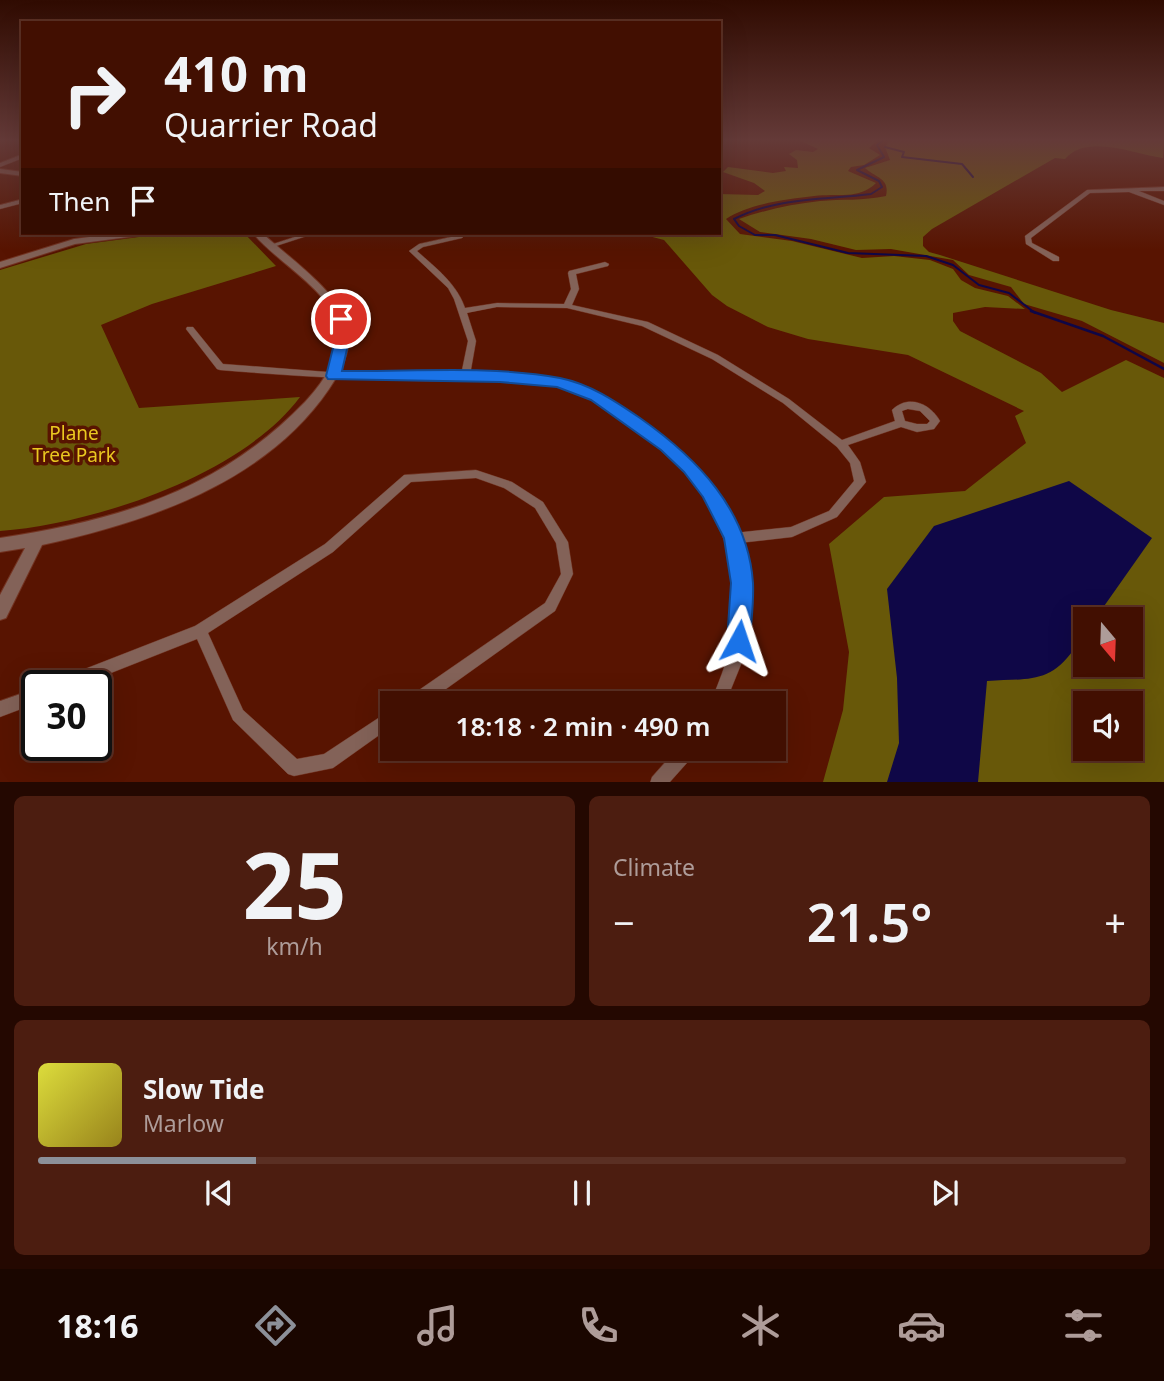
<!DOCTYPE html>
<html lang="en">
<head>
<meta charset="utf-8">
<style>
	:root { --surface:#420f01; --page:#4c1d10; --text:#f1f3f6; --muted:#ae9c99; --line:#5a2f23; --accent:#8c9099 }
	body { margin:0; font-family:"Noto Sans",sans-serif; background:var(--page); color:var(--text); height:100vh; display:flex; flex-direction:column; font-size:26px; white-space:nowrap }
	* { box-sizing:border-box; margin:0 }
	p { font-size:23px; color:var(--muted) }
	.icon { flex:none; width:38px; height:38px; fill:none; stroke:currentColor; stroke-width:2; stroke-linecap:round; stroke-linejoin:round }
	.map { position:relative; height:782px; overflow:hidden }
	.panel { display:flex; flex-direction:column; gap:14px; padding:14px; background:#240801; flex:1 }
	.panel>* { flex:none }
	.banner { position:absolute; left:21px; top:21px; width:700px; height:214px; border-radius:0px; box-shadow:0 7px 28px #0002,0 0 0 2px var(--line); background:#420f01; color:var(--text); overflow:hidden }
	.needle { width:46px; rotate:161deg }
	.fabs { position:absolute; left:1073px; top:607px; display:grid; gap:14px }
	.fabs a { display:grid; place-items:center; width:70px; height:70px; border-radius:0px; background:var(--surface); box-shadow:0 7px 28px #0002,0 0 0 2px var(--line); font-size:35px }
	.speed { position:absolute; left:21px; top:670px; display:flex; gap:14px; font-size:35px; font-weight:700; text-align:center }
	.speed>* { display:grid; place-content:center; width:91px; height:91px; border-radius:50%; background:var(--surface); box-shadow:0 7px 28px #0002,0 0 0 2px var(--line); line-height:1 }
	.speed .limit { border:4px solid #111; border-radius:10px; background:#fff; color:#111 }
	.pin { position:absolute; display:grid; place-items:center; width:60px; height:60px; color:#fff; margin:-30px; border:4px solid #fff; border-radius:50%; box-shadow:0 2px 7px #0007 }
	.me { position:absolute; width:77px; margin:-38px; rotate:5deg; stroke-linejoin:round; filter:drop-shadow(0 0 5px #0008) }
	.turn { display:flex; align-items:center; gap:24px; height:147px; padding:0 28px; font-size:32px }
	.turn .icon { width:91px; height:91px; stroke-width:2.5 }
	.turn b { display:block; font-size:49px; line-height:60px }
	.then { display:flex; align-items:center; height:66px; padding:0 28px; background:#0003; gap:14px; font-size:26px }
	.big { font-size:52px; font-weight:600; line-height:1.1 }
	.panel .tile { flex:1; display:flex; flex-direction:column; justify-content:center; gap:10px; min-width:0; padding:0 24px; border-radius:10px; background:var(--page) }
	.panel .dial { align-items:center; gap:0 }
	.dial b { font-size:91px; line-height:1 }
	.song { display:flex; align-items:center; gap:21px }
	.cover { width:84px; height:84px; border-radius:10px; background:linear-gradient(135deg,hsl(60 70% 55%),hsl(50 70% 35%)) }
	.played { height:7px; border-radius:4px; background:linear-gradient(90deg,var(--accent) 20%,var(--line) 20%) }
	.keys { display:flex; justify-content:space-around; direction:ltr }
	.heat { display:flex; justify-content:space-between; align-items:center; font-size:38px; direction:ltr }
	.panel .tiles { flex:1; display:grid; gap:14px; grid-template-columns:1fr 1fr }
	.tile:last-child { grid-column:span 2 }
	.trip { position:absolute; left:380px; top:691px; width:406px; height:70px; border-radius:0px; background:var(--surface); box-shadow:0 7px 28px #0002,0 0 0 2px var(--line); font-weight:600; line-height:70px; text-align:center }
	.tabs { display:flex; height:112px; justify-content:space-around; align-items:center; background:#1a0600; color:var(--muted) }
	.tabs .icon { width:49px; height:49px }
	.tabs .active { color:var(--accent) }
	.tabs b { font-size:32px; color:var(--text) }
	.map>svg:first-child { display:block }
	.green { fill:#685809; fill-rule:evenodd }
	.water { fill:#0f0747 }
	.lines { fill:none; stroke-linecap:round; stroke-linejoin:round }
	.stream-far1 { stroke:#0f0747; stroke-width:2 }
	.stream { stroke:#0f0747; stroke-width:2.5 }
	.minor-casing { stroke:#733321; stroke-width:1 }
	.tertiary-casing { stroke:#733321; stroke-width:2 }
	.minor { fill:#836258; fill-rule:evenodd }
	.tertiary { fill:#836258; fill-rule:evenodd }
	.route { fill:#1a73e8; stroke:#114b97; stroke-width:2 }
	.labels { text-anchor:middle; stroke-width:7; stroke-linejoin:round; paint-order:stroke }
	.park-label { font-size:19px; fill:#eac820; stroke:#581401 }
</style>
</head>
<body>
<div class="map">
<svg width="1164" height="783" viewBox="0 0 1164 783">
	<rect width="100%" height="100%" fill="#581401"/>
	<!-- green -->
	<g class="green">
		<path d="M799,140h79l-9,8 11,7 -16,10 -13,2 -3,4 28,12c-17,17 -39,10 -62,13 -27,3 -66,8 -88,23l14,15 52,7 70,17 32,-2 36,4 23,9 8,11 14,8 33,8 17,13 -40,-2 -32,6v8l7,10 81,42 21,19 64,-32 38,18v404h-341l20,-72 6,-58 -20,-108 55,-47 81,-6 61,-48 -11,-27 9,-5 -116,-56 -100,-16 -40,-12 -41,-21 -15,-11 -48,-55 -27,-7h82v-39l39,1 7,-4 -11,-8 -31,-11 5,-5 45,6 13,-2 -2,-4 14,1 -1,-8 -8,-6 7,-4 17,2 5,-3zM1085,620h45v45h-45zM1085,704h45v45h-45z"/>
		<path d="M890,140h274l-1,18c-29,-4 -76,-25 -98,1l-10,-1 -123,71 -9,8v9l6,6 11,3 171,55 53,13v40l-82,-42 -58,-17 -13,-17 -42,-12 -16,-15 -62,-11 -35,1 -45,-11 -51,-7 -21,-13c26,-9 53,-15 81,-18 21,-2 43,0 66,-5 4,-18 -10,-18 -21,-28l25,-8 -5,-13z"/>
		<path d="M169,233h75l32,33 -124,38 -51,21 38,83 161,-11c-58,78 -206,127 -300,134v-261l86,-26z"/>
	</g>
	<!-- water -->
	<path class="water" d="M1069,481l83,57 -57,81 -10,1c0,13 -3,18 -11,29 -25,36 -48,29 -87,32l-9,101h-91l12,-39 -2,-65 -10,-89 47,-63z"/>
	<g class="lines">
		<!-- stream-far1 -->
		<g class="stream-far1">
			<path d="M883,140l-6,5 7,12 -27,13 22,11 3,6 -11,7c-47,6 -94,3 -137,25l5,7 16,9h20l73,18 78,3 27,9 26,20 30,8 26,20"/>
			<polyline points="885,147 904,152 902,157 962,164 973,177"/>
		</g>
		<!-- stream -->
		<polyline class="stream" points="1031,311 1103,336 1164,369"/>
		<defs>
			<g id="minor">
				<polygon points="23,154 23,158 0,167 0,163"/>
				<polygon points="1164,187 1164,191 1139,191 1164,201 1164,205 1129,192 1090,193 1031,238 1032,243 1059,257 1059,261 1053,261 1026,244 1025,236 1087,190"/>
				<polygon points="23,199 23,203 0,209 0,205"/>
				<polygon points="307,233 316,233 273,247 267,246"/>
				<path d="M460,235l3,2 -1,1 -39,9 -6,4c19,17 40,33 48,57l32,-5 67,1 7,-15 -3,-16 1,-2 36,-9 4,2 -1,2 -32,8 3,15 -7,16 76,17 70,33 71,44 53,41 53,-19 -3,-11c16,-16 38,-7 48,11l-6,8 -17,3 -16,-5 -53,18 12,17 6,20 -29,35 -45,20 -53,6 9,38 1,40 -7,41 -17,42h-15c11,-27 21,-52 25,-81 1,-7 0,-14 0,-21 -1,-70 -39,-129 -93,-170 -25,-19 -53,-40 -83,-47 -41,-9 -85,-3 -127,-4 -71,-1 -141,-5 -212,-11l-3,-1 -31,-40 1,-2h6l30,37 105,8 133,3 7,-34 -14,-42 -6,-11 -39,-37 10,-7zM497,307l70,1 75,18 70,33 71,44 54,44 13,16 4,18 -25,30 -38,16 -57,6c-10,-22 -21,-41 -35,-60 -29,-38 -96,-85 -143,-94 -28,-6 -57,-5 -86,-4l6,-34 -9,-28zM908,409l12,2 10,10 -3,3h-10l-12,-3 -3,-10z"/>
				<polygon points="476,470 512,482 543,502 568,542 573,574 555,611 425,704 404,704 406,699 545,603 561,574 556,543 535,508 504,488 476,478 411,482 333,552 208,633 243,710 297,759 324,754 392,709 392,726 333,768 294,776 288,774 233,720 197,639 78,686 52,686 54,681 195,626 325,544 404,475"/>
				<polygon points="37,688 37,703 0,717 0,701"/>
				<polygon points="677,749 696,749 694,755 669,783 650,783 652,777"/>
			</g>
			<g id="tertiary">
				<polygon points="0,169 23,172 23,176 0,173"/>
				<polygon points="120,233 140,233 136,236 75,244 0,268 0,262 74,239"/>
				<path d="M253,233h9c24,22 72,56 84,87 9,24 -4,50 -17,69 -64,94 -182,133 -287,156l-36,73 -6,2v-25l25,-47 -25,4v-14c118,-18 219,-47 305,-136 19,-20 40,-51 31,-81 -11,-34 -62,-61 -83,-88z"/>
			</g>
		</defs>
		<!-- minor casing -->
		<use href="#minor" class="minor-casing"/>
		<!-- tertiary casing -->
		<use href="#tertiary" class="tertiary-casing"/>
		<!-- minor -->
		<use href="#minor" class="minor"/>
		<!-- tertiary -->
		<use href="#tertiary" class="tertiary"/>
	</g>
	<!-- sky -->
	<linearGradient id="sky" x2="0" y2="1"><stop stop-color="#300b01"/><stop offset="0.56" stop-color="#643a38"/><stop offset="1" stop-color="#643a38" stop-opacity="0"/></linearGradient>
	<rect width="1164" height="250" fill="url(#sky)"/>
	<!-- route -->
	<path class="route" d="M336,316h10l4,20 -8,35c70,1 150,-6 218,7 30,6 55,23 80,40 57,40 108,92 113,165 1,19 -2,39 -3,58l-3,8 -8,3 -9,-3 -3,-8 4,-58 -7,-45 -21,-41 -19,-25 -23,-22 -70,-50 -34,-13 -57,-5 -172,-3 -2,-3 10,-40z"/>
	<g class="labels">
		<!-- park labels -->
		<g class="park-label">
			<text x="74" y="440">Plane<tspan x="74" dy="22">Tree Park</tspan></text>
		</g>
	</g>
</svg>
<div class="fabs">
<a><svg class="needle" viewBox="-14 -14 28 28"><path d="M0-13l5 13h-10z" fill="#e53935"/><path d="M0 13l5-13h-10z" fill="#ae9c99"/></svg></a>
<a><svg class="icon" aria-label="sound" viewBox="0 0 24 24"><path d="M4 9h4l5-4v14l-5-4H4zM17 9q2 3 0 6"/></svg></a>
</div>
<div class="speed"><div class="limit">30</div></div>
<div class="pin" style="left:341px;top:319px;background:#d93025"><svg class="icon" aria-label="arrive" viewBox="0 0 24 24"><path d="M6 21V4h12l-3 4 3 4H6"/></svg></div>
<svg class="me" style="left:739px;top:641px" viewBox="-20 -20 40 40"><path d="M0-17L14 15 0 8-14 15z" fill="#1a73e8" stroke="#fff" stroke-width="4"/></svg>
<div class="trip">18:18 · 2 min · 490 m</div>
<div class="banner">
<div class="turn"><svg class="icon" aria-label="right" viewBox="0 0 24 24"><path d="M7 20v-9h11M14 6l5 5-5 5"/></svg><div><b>410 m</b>Quarrier Road</div></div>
<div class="then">Then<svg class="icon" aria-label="arrive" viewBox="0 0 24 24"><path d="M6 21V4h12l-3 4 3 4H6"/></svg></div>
</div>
</div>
<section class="panel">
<div class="tiles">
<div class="tile dial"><b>25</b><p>km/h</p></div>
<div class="tile"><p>Climate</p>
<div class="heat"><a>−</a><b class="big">21.5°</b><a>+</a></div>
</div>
<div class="tile">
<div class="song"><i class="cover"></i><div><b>Slow Tide</b><p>Marlow</p></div></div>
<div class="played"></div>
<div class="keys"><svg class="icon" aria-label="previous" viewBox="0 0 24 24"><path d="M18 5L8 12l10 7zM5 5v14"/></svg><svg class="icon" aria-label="pause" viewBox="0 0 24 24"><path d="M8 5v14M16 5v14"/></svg><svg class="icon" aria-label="next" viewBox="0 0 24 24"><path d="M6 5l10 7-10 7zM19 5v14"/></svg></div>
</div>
</div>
</section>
<nav class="tabs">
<b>18:16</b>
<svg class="icon active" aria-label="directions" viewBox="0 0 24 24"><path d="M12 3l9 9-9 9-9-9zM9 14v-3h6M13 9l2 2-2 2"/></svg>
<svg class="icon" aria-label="music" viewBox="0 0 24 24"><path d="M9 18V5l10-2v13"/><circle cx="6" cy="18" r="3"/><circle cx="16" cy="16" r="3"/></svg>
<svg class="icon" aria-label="phone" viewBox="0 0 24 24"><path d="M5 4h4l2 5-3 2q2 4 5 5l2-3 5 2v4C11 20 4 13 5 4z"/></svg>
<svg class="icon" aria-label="climate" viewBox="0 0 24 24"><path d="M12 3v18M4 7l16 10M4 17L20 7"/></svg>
<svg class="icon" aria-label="car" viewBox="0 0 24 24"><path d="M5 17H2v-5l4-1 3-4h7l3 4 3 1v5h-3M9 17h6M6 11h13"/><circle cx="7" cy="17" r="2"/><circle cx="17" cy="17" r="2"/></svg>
<svg class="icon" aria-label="filters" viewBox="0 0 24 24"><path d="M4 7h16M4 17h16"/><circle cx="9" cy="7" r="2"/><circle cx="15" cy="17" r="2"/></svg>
</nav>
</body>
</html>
